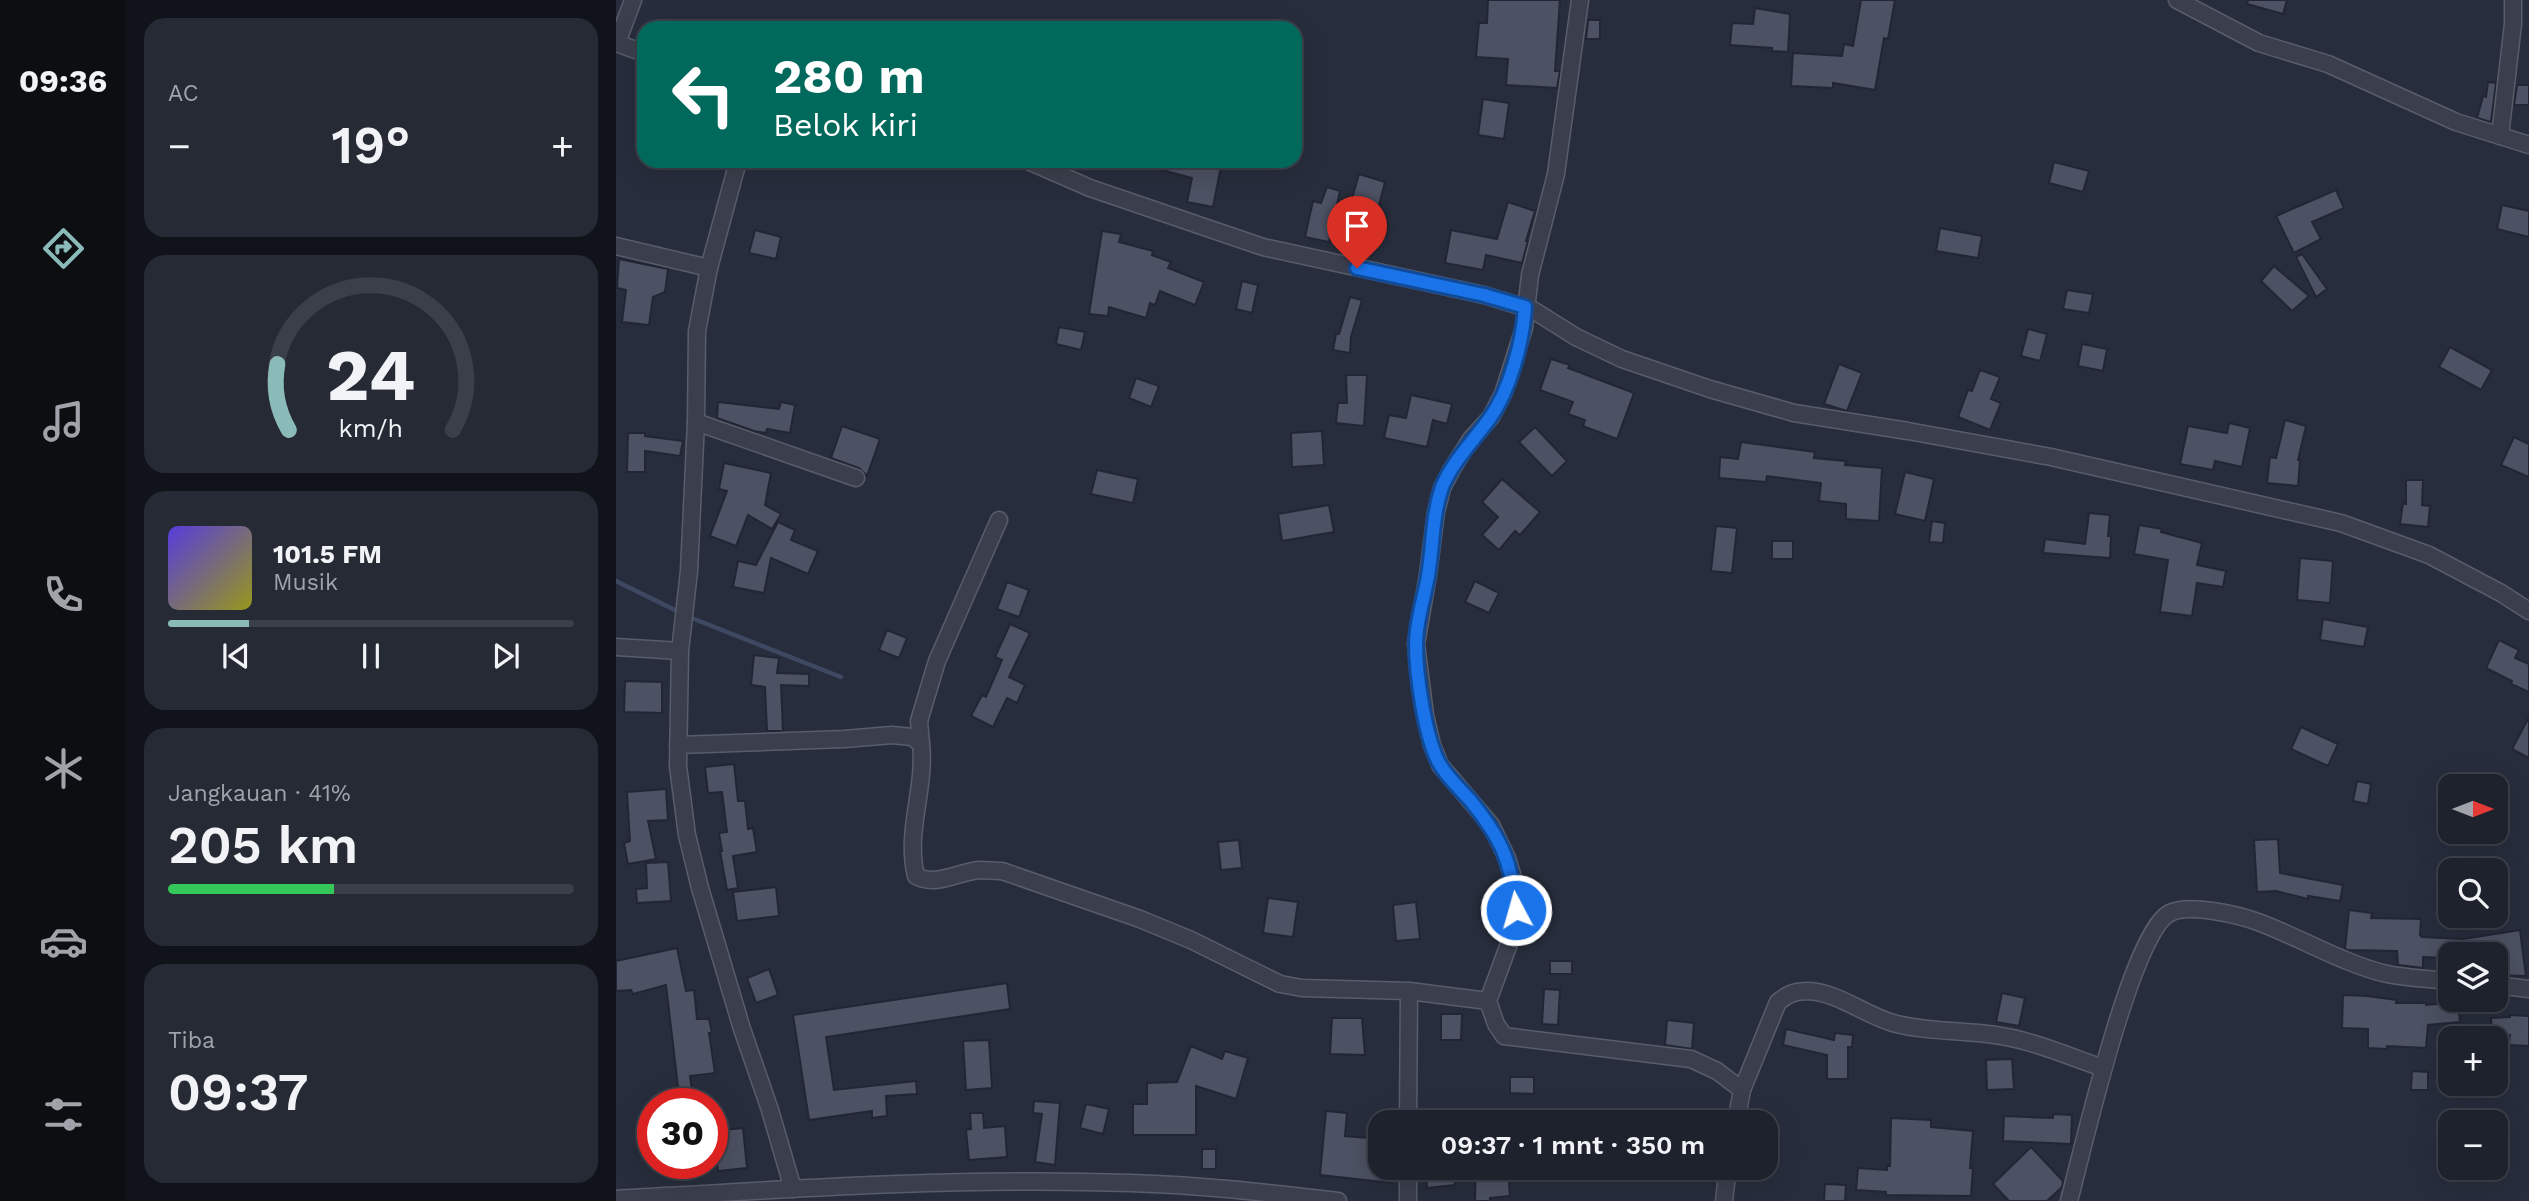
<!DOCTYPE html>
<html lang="id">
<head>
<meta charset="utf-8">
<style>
	:root { --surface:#1d222d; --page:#252a35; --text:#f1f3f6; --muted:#a0a4aa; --line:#3b3f49; --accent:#8bbbb9 }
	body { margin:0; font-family:"Work Sans",sans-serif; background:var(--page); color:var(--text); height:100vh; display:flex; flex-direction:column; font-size:26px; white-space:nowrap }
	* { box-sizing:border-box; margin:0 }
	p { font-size:23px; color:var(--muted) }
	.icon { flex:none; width:38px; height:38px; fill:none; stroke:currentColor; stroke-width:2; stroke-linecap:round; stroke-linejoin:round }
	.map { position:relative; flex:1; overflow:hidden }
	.side { display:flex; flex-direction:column; gap:18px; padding:18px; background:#101319; width:490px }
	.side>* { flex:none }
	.hud { position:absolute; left:21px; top:21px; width:665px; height:147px; border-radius:21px; box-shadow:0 7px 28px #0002,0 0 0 2px var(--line); background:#00695c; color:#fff; overflow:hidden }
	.needle { width:46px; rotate:90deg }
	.buttons { position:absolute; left:1822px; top:774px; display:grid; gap:14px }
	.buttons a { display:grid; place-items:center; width:70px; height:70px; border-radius:14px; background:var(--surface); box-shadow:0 7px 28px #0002,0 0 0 2px var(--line); font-size:35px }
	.speed { position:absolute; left:21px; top:1088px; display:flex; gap:14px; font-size:35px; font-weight:700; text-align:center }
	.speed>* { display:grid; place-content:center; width:91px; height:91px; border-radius:50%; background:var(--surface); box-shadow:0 7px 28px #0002,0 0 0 2px var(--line); line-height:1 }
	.speed .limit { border:10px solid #d22; background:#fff; color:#111 }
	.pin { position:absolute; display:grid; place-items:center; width:60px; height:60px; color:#fff; margin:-72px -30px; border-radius:50% 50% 50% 0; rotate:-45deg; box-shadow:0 0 7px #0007 }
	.pin .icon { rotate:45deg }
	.me { position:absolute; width:77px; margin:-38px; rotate:354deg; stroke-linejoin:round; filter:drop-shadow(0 0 5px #0008) }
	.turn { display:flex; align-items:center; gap:24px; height:147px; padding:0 21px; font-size:32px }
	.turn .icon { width:91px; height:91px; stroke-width:2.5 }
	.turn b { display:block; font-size:49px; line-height:60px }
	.big { font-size:52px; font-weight:600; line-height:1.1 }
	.side .widget { flex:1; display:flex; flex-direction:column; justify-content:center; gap:10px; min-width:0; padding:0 24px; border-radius:21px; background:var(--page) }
	.side .dial { align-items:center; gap:0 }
	.dial svg { height:182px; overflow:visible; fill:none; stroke:var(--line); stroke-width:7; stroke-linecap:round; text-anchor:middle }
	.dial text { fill:var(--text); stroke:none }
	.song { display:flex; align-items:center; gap:21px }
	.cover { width:84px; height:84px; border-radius:10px; background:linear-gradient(135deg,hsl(250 70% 55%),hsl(60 70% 35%)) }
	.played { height:7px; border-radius:4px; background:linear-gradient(90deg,var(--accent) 20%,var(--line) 20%) }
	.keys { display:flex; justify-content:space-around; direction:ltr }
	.heat { display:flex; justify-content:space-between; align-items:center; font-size:38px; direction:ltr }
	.charge { height:10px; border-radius:5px; background:linear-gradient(90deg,#34c759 41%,var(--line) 0) }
	.trip { position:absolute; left:752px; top:1110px; width:410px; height:70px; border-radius:21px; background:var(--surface); box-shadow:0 7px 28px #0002,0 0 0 2px var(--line); font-weight:600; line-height:70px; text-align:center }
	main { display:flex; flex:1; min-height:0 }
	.tabs { display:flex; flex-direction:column; width:126px; justify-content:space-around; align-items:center; background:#0c0e12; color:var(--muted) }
	.tabs .icon { width:49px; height:49px }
	.tabs .active { color:var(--accent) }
	.tabs b { font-size:32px; color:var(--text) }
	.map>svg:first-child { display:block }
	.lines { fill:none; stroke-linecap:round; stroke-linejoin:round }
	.stream { stroke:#3f4863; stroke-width:4.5 }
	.building { fill:#4c5163; stroke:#222634; stroke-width:2 }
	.minor-casing { stroke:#595d6a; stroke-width:19 }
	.minor { stroke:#3b3f4d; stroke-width:16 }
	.route-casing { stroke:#114b97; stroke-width:18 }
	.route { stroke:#1a73e8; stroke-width:12 }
</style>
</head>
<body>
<main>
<nav class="tabs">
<b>09:36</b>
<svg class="icon active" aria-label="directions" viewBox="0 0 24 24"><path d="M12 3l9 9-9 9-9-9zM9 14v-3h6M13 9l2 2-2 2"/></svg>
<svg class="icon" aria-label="music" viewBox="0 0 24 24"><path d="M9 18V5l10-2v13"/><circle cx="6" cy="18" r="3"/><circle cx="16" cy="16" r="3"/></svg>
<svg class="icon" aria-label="phone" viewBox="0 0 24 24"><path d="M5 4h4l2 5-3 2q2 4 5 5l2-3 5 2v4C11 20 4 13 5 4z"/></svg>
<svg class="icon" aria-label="climate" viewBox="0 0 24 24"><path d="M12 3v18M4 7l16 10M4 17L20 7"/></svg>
<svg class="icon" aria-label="car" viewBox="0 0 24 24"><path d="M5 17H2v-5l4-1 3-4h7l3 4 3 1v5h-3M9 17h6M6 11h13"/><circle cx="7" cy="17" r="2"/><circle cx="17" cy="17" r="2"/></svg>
<svg class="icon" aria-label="filters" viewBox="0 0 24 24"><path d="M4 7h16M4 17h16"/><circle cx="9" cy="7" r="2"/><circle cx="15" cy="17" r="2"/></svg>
</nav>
<section class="side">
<div class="widget"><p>AC</p>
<div class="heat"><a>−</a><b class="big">19°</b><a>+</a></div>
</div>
<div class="widget dial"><svg viewBox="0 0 100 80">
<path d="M14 69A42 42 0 1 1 86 69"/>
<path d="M14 69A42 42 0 0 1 9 40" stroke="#8bbbb9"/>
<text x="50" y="56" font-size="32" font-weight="700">24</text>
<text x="50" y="72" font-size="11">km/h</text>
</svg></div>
<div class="widget">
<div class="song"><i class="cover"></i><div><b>101.5 FM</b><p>Musik</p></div></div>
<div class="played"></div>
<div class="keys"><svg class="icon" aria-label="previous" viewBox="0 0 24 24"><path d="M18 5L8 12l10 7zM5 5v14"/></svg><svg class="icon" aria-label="pause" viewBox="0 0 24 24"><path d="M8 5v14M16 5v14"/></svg><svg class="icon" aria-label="next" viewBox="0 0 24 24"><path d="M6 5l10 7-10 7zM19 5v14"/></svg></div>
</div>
<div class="widget"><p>Jangkauan · 41%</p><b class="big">205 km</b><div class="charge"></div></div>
<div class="widget"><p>Tiba</p><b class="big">09:37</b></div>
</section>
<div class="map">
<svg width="1913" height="1201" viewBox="0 0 1913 1201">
	<rect width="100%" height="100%" fill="#272d3c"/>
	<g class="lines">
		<!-- stream -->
		<g class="stream">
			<polyline points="0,581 65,613"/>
			<polyline points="73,617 225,677"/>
		</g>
	</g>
	<!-- building -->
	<g class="building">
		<polygon points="872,0 944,0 939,71 944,71 941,88 890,85 892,59 860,57 863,23 871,23"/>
		<polygon points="1245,0 1279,0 1272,39 1268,38 1259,90 1217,83 1217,88 1175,86 1177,53 1226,56 1228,44 1237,46"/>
		<polygon points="1632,0 1671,0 1667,14 1631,4"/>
		<polygon points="1139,8 1174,14 1172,52 1156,51 1156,48 1114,45 1116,23 1137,24"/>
		<polygon points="972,20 984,20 984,39 970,39"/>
		<polygon points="1872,82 1880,83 1875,122 1861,118 1867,96 1870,97"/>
		<polygon points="1901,85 1913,85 1913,105 1898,105"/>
		<polygon points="867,99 893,103 888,139 862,135"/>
		<polygon points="528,161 606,161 597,207 571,202 576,178 527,165"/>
		<polygon points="1438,162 1473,171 1467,192 1433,183"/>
		<polygon points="743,174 769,182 762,209 735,202"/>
		<polygon points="711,187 724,191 713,242 689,237 697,201 705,203"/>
		<polygon points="1720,190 1728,208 1696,222 1705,239 1678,253 1660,216"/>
		<polygon points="892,202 919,211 910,241 912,241 906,263 870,255 867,270 829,263 835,230 881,239"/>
		<polygon points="1886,205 1913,211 1913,237 1881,229"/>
		<polygon points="1324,228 1366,236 1362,258 1320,251"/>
		<polygon points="139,230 165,237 160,259 133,253"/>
		<polygon points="486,231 505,234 503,242 537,251 536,255 555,262 552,268 588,282 579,305 544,291 539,305 534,303 530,318 493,307 492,316 473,314"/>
		<polygon points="1686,254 1711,289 1700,297 1680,257"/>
		<polygon points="3,259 52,269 49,292 37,297 33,325 6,322 10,290 1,288"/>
		<polygon points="1658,266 1693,296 1676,311 1645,281"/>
		<polygon points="626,281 642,285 636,313 620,309"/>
		<polygon points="1451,290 1477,294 1473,313 1447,309"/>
		<polygon points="734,297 746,300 735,337 734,353 717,350 720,334 723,334"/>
		<polygon points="443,327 469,332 465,350 440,344"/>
		<polygon points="1412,329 1431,334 1424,361 1405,356"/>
		<polygon points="1466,344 1491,349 1487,371 1462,366"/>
		<polygon points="1834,347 1876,370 1865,390 1823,367"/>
		<polygon points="935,359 954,365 952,368 1018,393 1001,439 967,426 969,420 952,414 957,402 924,390"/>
		<polygon points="1223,364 1246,373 1231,411 1208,404"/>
		<polygon points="1364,370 1384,377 1375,399 1385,403 1374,430 1342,417 1352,390 1356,391"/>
		<polygon points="730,375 751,375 748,426 720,423 722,403 731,403"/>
		<polygon points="520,378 543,386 535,407 513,398"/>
		<polygon points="795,395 836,404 831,424 817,420 811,447 768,438 773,415 790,418"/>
		<polygon points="102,402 163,409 165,402 179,405 174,433 151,429 150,433 138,431 101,418"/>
		<polygon points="1669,420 1690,426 1682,460 1684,460 1682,486 1651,483 1654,457 1660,458"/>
		<polygon points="1613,423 1634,428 1626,467 1599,461 1597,470 1564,464 1572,426 1611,433"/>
		<polygon points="226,426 264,439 251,476 243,468 215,458"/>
		<polygon points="919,427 951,461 936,476 903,442"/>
		<polygon points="706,431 708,465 676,467 675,433"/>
		<polygon points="12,433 29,433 29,436 67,441 64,456 29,451 29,472 11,472"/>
		<polygon points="1898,437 1913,444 1913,477 1885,465"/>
		<polygon points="1125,442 1199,452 1198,458 1230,461 1229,465 1266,468 1263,521 1230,519 1230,504 1203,501 1205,483 1151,476 1150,482 1103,478 1104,457 1122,459"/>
		<polygon points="108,463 155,473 149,505 165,514 156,529 132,515 120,546 94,536 111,491 103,489"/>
		<polygon points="481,470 522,479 517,503 475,494"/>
		<polygon points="1289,472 1318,479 1309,521 1279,514"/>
		<polygon points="886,479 924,512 904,535 899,531 883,550 866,535 882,517 866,502"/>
		<polygon points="1790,480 1807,480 1806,505 1814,506 1812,527 1784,524 1787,503 1790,504"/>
		<polygon points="713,505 718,532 666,541 662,514"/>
		<polygon points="1473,513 1494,515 1492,536 1495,536 1494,558 1427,553 1429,539 1469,544"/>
		<polygon points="1316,521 1329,523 1327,543 1313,542"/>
		<polygon points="162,522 179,530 175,540 202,551 192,574 155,558 148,593 117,587 122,561 140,565"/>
		<polygon points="1523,525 1546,529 1545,532 1586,543 1581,565 1610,571 1607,587 1581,583 1576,616 1544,612 1552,560 1518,554"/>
		<polygon points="1100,526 1121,528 1116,573 1095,571"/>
		<rect x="1156" y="541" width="21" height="18"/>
		<polygon points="1684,558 1717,561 1714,603 1681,600"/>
		<polygon points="859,581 883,593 873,613 849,602"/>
		<polygon points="391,582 413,590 403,617 381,609"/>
		<polygon points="1707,619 1752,627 1748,647 1704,640"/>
		<polygon points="394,624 414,633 393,677 409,685 401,703 391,698 377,727 355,716 366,695 370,697 386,660 379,657"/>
		<polygon points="271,630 291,638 283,658 263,650"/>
		<polygon points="1883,640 1903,650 1899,658 1913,664 1913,692 1895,684 1896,681 1870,668"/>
		<polygon points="138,655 163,658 161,673 193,674 193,686 165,685 167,731 151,731 149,687 135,685"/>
		<polygon points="9,681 46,682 46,713 8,712"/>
		<polygon points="1913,717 1913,758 1896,749"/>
		<polygon points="1685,727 1722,744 1712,766 1675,749"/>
		<polygon points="118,764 122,801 129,801 132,829 137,828 141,852 117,856 122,888 111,890 104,851 106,851 103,833 111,832 106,792 92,793 89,767"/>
		<polygon points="1741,781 1755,784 1752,804 1737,801"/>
		<polygon points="50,789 52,820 32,821 40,859 12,864 8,843 14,841 11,792"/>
		<polygon points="1662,839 1664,873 1727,885 1724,901 1692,896 1692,899 1660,891 1641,892 1638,840"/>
		<polygon points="623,840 626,868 605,870 602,842"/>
		<polygon points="52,862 55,901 21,903 20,889 31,888 30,863"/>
		<polygon points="160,887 163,916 121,921 117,892"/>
		<polygon points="652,898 682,902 677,937 647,933"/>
		<polygon points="800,902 804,939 780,941 777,905"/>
		<polygon points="1733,910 1756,913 1755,918 1805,919 1804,935 1806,937 1847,939 1904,930 1910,976 1880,975 1880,954 1834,954 1834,958 1807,957 1807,968 1782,965 1781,951 1732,950 1729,949"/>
		<polygon points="61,948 70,991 78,990 81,1019 93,1019 96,1033 93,1033 99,1073 74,1076 78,1104 64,1104 50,985 17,994 15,990 0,991 0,961"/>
		<rect x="934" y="961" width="22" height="13"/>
		<polygon points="153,969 162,995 140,1003 131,978"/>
		<polygon points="391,983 394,1009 210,1037 218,1090 300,1081 301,1094 270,1096 271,1116 256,1118 256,1111 193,1120 177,1015"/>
		<polygon points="928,989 944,990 942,1025 926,1024"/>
		<polygon points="1386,993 1409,998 1403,1026 1380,1022"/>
		<polygon points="1727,995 1751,996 1781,1000 1780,1003 1810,1003 1810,1005 1842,1002 1844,1022 1812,1025 1810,1048 1771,1046 1771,1049 1752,1048 1752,1029 1726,1028"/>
		<polygon points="825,1014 846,1014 845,1040 825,1040"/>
		<polygon points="1894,1015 1913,1016 1913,1046 1893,1045 1894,1035 1876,1036 1875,1018 1894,1017"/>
		<polygon points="716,1018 746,1018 749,1055 714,1054"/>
		<polygon points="1051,1020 1078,1023 1076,1049 1049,1045"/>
		<polygon points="1170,1029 1218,1040 1219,1033 1237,1035 1236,1047 1232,1047 1232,1079 1211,1079 1211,1055 1167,1045"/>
		<polygon points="373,1040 376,1088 350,1090 347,1041"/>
		<polygon points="575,1046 606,1059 609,1051 632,1058 620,1099 580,1086 580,1135 517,1135 517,1104 531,1104 531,1083 561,1082"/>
		<polygon points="1396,1059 1398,1089 1371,1090 1370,1060"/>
		<polygon points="1796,1071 1812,1072 1812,1090 1795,1090"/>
		<polygon points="894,1077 918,1077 918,1094 894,1093"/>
		<polygon points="418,1101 444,1103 439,1165 419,1162 426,1114 417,1113"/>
		<polygon points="470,1104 493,1109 487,1134 464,1128"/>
		<polygon points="710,1111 731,1113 729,1136 765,1139 765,1167 778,1167 776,1183 704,1175"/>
		<polygon points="354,1113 367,1113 368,1128 389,1126 391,1157 353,1160 350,1130 355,1129"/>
		<polygon points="1437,1114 1456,1115 1455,1144 1387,1141 1388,1116 1437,1118"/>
		<polygon points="1275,1118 1315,1120 1315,1127 1357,1131 1354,1168 1357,1168 1355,1196 1270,1195 1270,1192 1240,1190 1242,1168 1271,1170 1271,1166 1274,1166"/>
		<polygon points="127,1128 131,1168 102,1171 100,1152 109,1152 107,1130"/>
		<polygon points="1415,1147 1447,1181 1446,1187 1431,1201 1393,1201 1377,1184"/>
		<rect x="586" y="1149" width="14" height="20"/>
		<polygon points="810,1167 837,1167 839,1185 811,1188"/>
		<polygon points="860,1167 896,1167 895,1183 893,1183 894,1196 874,1198 874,1201 859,1201"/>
		<polygon points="1209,1184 1230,1185 1229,1201 1208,1201"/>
	</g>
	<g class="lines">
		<defs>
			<g id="minor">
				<polyline points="1561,0 1643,43 1712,64 1840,122 1913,145"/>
				<polyline points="0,43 28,53"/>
				<polyline points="1,43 17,0"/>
				<polyline points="1884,136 1897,24 1897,0"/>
				<polyline points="122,161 93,268 81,331 80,422 73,571 64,651 62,766 71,835 84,888 126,1029 154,1110 177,1189"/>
				<polyline points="412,161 474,188 647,247 868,295 917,310 960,337 1006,359 1094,389 1178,413 1292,431 1435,457 1725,523 1813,555 1885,593 1913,611"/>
				<polyline points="0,246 93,268"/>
				<polyline points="80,422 240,478"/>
				<polyline points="0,647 64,651"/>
				<polyline points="305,744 303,721 321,661 383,520"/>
				<path d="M62,745l166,-6 48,-4 20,2 9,7c5,45 -16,87 -5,132 20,11 42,-4 63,-6 8,0 16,1 23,1l138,48 51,21 89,44 22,4 107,3 79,10 8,23 8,12 187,23 26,12 25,19 -6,32"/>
				<polyline points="1880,985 1913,989"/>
				<polyline points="872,1001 894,941 900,910 897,877 891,858 875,825 824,765 816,745 809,715 800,644 812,575 820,512 826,488 836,469 855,439 875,417 887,394 908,328 914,275 940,174 964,0"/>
				<path d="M1126,1090l36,-88c10,-8 17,-11 30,-11 29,1 57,24 85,32 33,9 68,7 102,12 37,5 73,21 108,33"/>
				<polyline points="792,1122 793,991"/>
				<path d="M0,1199c171,-10 344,-22 515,-16 70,2 138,10 207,18"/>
				<polyline points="792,1201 792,1167"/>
				<polyline points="1108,1201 1112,1167"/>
				<path d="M1453,1201c13,-48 63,-271 101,-288 19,-10 69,2 88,9 41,15 88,43 129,52 20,4 42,5 63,7"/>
			</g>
		</defs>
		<!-- minor casing -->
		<use href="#minor" class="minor-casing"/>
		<!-- minor -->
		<use href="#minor" class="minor"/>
	</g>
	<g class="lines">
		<defs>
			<path id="route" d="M741,268l127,27 41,12c-2,34 -15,83 -35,111 -16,22 -37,43 -48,69 -10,29 -9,60 -14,89 -4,23 -12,45 -12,68 0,31 9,93 23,119 8,14 21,26 31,37 31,38 42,62 46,110"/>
		</defs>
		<!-- route casing -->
		<use href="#route" class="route-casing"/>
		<!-- route -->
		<use href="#route" class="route"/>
	</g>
</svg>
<div class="buttons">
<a><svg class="needle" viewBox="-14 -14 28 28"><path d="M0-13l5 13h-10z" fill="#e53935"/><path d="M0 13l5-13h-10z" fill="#a0a4aa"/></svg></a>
<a><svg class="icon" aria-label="search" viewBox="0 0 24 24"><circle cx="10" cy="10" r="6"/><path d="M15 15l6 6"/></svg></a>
<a><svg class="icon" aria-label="layers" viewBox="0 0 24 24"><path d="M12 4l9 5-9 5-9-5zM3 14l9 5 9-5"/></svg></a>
<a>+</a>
<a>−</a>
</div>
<div class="speed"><div class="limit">30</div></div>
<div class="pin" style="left:741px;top:268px;background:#d93025"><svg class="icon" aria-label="arrive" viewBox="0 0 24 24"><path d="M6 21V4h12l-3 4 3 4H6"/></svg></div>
<svg class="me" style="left:900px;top:910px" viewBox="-20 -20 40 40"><circle r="17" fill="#1a73e8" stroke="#fff" stroke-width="3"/><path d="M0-11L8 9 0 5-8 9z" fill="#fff"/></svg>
<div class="trip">09:37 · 1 mnt · 350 m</div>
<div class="hud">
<div class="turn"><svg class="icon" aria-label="left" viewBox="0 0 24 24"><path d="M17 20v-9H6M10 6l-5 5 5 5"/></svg><div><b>280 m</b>Belok kiri</div></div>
</div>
</div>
</main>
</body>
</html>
